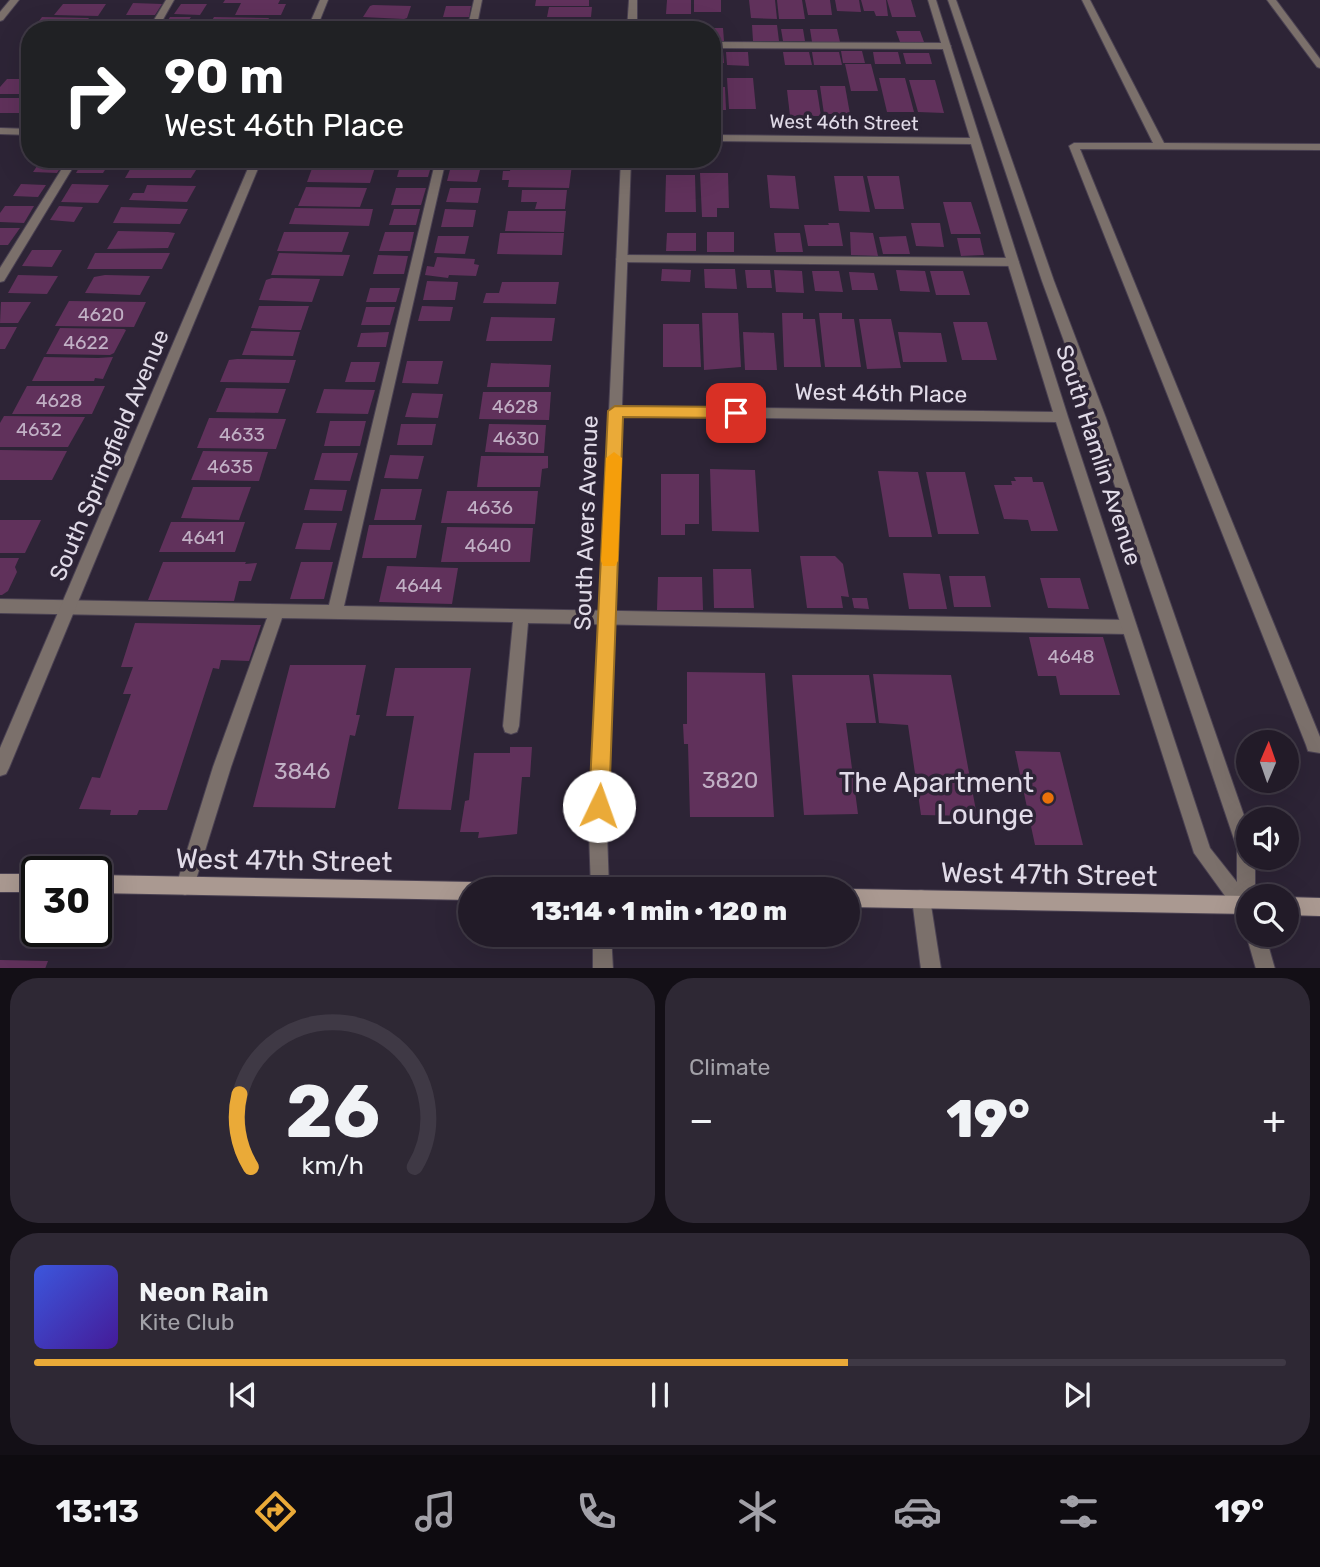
<!DOCTYPE html>
<html lang="en">
<head>
<meta charset="utf-8">
<style>
	:root { --surface:#221b28; --page:#2e2834; --text:#f1f3f6; --muted:#a2a1a8; --line:#3f3945; --accent:#eaaa38 }
	body { margin:0; font-family:Rubik,sans-serif; background:var(--page); color:var(--text); height:100vh; display:flex; flex-direction:column; font-size:26px; white-space:nowrap }
	* { box-sizing:border-box; margin:0 }
	p { font-size:23px; color:var(--muted) }
	.icon { flex:none; width:38px; height:38px; fill:none; stroke:currentColor; stroke-width:2; stroke-linecap:round; stroke-linejoin:round }
	.map { position:relative; height:968px; overflow:hidden }
	.side { display:flex; flex-direction:column; gap:10px; padding:10px; background:#130f16; flex:1 }
	.side>* { flex:none }
	.top-card { position:absolute; left:21px; top:21px; width:700px; height:147px; border-radius:28px; box-shadow:0 7px 28px #0002,0 0 0 2px var(--line); background:#202124; color:#fff; overflow:hidden }
	.needle { width:46px; rotate:2deg }
	.fabs { position:absolute; left:1236px; top:730px; display:grid; gap:14px }
	.fabs a { display:grid; place-items:center; width:63px; height:63px; border-radius:50%; background:var(--surface); box-shadow:0 7px 28px #0002,0 0 0 2px var(--line); font-size:35px }
	.speed { position:absolute; left:21px; top:856px; display:flex; gap:14px; font-size:35px; font-weight:700; text-align:center }
	.speed>* { display:grid; place-content:center; width:91px; height:91px; border-radius:50%; background:var(--surface); box-shadow:0 7px 28px #0002,0 0 0 2px var(--line); line-height:1 }
	.speed .limit { border:4px solid #111; border-radius:10px; background:#fff; color:#111 }
	.pin { position:absolute; display:grid; place-items:center; width:60px; height:60px; color:#fff; margin:-30px; border-radius:14px; box-shadow:0 4px 10px #0006 }
	.me { position:absolute; width:77px; margin:-38px; rotate:3deg; stroke-linejoin:round; filter:drop-shadow(0 0 5px #0008) }
	.turn { display:flex; align-items:center; gap:24px; height:147px; padding:0 28px; font-size:32px }
	.turn .icon { width:91px; height:91px; stroke-width:2.5 }
	.turn b { display:block; font-size:49px; line-height:60px }
	.big { font-size:52px; font-weight:800; line-height:1.1 }
	.side .widget { flex:1; display:flex; flex-direction:column; justify-content:center; gap:10px; min-width:0; padding:0 24px; border-radius:28px; background:var(--page) }
	.side .dial { align-items:center; gap:0 }
	.dial svg { height:182px; overflow:visible; fill:none; stroke:var(--line); stroke-width:7; stroke-linecap:round; text-anchor:middle }
	.dial text { fill:var(--text); stroke:none }
	.song { display:flex; align-items:center; gap:21px }
	.cover { width:84px; height:84px; border-radius:10px; background:linear-gradient(135deg,hsl(230 70% 55%),hsl(260 70% 35%)) }
	.played { height:7px; border-radius:4px; background:linear-gradient(90deg,var(--accent) 65%,var(--line) 65%) }
	.keys { display:flex; justify-content:space-around; direction:ltr }
	.heat { display:flex; justify-content:space-between; align-items:center; font-size:38px; direction:ltr }
	.side .tiles { flex:1; display:grid; gap:10px; grid-template-columns:1fr 1fr }
	.widget:last-child { grid-column:span 2 }
	.trip { position:absolute; left:458px; top:877px; width:402px; height:70px; border-radius:35px; background:var(--surface); box-shadow:0 7px 28px #0002,0 0 0 2px var(--line); font-weight:800; line-height:70px; text-align:center }
	.menu { display:flex; height:112px; justify-content:space-around; align-items:center; background:#0e0b10; color:var(--muted) }
	.menu .icon { width:49px; height:49px }
	.menu .on { color:var(--accent) }
	.menu b { font-size:32px; color:var(--text) }
	.map>svg:first-child { display:block }
	.building { fill:#60315b }
	.lines { fill:none; stroke-linecap:round; stroke-linejoin:round }
	.service-casing { stroke:#4a4152; stroke-width:2 }
	.minor-casing { stroke:#4a4152; stroke-width:2 }
	.secondary-casing { stroke:#4a4152; stroke-width:2 }
	.service { fill:#7b706b; fill-rule:evenodd }
	.minor { fill:#7b706b; fill-rule:evenodd }
	.secondary { fill:#aa9991; fill-rule:evenodd }
	.route { fill:#eaaa38; stroke:#986e24; stroke-width:2 }
	.slow { fill:#f59e0b }
	.food-dot { fill:#e8710a; stroke:#2d2436; stroke-width:2.5 }
	.labels { text-anchor:middle; stroke-width:7; stroke-linejoin:round; paint-order:stroke }
	.far-street-label { font-size:19px; fill:#e1dbe8; stroke:#2d2436 }
	.number-label { font-size:19px; fill:#c1b0c5 }
	.street-label { font-size:23px; fill:#e1dbe8; stroke:#2d2436 }
	.near-number-label { font-size:23px; fill:#c1b0c5 }
	.near-poi-label { font-size:28px; fill:#e1dbe8; stroke:#2d2436; text-anchor:end }
	.near-street-label { font-size:28px; fill:#e1dbe8; stroke:#2d2436 }
</style>
</head>
<body>
<div class="map">
<svg width="1320" height="969" viewBox="0 0 1320 969">
	<rect width="100%" height="100%" fill="#2d2436"/>
	<!-- building -->
	<g class="building">
		<polygon points="225,0 280,0 278,4 286,4 281,15 235,15 241,3 223,3"/>
		<polygon points="536,0 589,0 589,6 535,6"/>
		<polygon points="667,0 691,0 691,14 666,14"/>
		<rect x="694" y="0" width="27" height="12"/>
		<polygon points="749,0 775,0 777,19 751,18"/>
		<polygon points="777,0 802,0 805,19 779,19"/>
		<polygon points="805,0 830,0 832,15 808,15"/>
		<polygon points="835,0 859,0 861,12 837,11"/>
		<polygon points="861,0 886,0 888,16 876,16 874,11 864,11"/>
		<polygon points="887,0 911,0 916,17 892,17"/>
		<polygon points="133,3 162,4 155,15 126,15"/>
		<polygon points="63,4 106,4 98,16 54,15"/>
		<polygon points="181,4 207,4 200,15 174,14"/>
		<polygon points="370,6 373,5 411,6 407,18 404,19 363,17"/>
		<polygon points="446,6 471,6 469,17 443,17"/>
		<polygon points="549,7 592,7 591,17 547,17"/>
		<polygon points="42,17 89,18 80,30 33,29"/>
		<polygon points="170,17 191,17 184,27 163,27"/>
		<polygon points="214,17 269,18 263,30 206,30"/>
		<polygon points="365,20 404,20 400,30 362,30 363,26 360,26"/>
		<polygon points="444,20 466,20 463,30 441,30"/>
		<polygon points="539,20 563,21 587,21 585,30 537,30"/>
		<polygon points="484,21 509,21 507,30 482,30"/>
		<polygon points="672,23 689,23 689,30 671,30"/>
		<polygon points="752,25 777,25 779,41 753,41"/>
		<polygon points="712,28 723,28 724,41 712,41"/>
		<polygon points="781,29 803,29 805,41 783,41"/>
		<polygon points="810,29 837,29 840,42 812,42"/>
		<polygon points="896,31 920,31 924,42 900,42"/>
		<polygon points="712,51 723,51 724,63 712,63"/>
		<polygon points="841,51 862,51 865,63 843,63"/>
		<polygon points="726,52 748,52 749,66 727,65"/>
		<polygon points="783,52 809,52 812,65 785,65"/>
		<polygon points="812,52 839,52 842,65 814,65"/>
		<polygon points="873,52 898,52 901,64 875,64"/>
		<polygon points="903,53 929,53 932,64 906,64"/>
		<polygon points="845,64 871,64 878,91 851,91"/>
		<polygon points="727,78 753,78 756,109 729,109"/>
		<polygon points="879,78 905,78 914,112 887,112"/>
		<polygon points="7,79 30,79 30,94 0,94 0,87"/>
		<polygon points="909,80 935,80 944,113 918,112"/>
		<polygon points="820,86 845,86 850,114 824,114"/>
		<polygon points="712,87 725,87 726,110 712,110"/>
		<polygon points="787,90 817,90 821,116 790,116"/>
		<polygon points="0,98 30,98 30,109 24,109 20,113 0,113"/>
		<polygon points="42,159 66,159 57,173 33,172"/>
		<polygon points="84,159 112,159 103,173 76,173"/>
		<polygon points="136,159 203,159 191,178 125,178"/>
		<polygon points="402,159 433,159 428,177 397,177"/>
		<polygon points="452,162 482,162 477,182 447,181"/>
		<polygon points="314,163 376,164 370,183 307,182"/>
		<polygon points="511,165 572,165 569,188 508,187 509,180 502,180 503,171 510,171"/>
		<polygon points="700,173 728,173 729,208 717,208 717,217 702,217"/>
		<polygon points="666,175 695,175 696,212 665,212"/>
		<polygon points="767,175 795,176 799,209 770,208"/>
		<polygon points="834,176 863,176 870,212 839,211"/>
		<polygon points="867,176 899,176 904,209 875,209"/>
		<polygon points="21,184 46,185 38,197 13,196"/>
		<polygon points="72,184 109,185 98,203 61,202"/>
		<polygon points="147,185 196,186 187,202 129,200 133,193 144,193"/>
		<polygon points="306,187 367,188 360,207 298,206"/>
		<polygon points="396,188 426,188 421,205 391,205"/>
		<polygon points="450,188 481,188 478,203 446,202"/>
		<polygon points="522,190 567,190 565,209 535,209 537,202 521,202"/>
		<polygon points="943,202 971,202 981,234 951,234"/>
		<polygon points="5,206 34,206 24,223 0,222 0,213"/>
		<polygon points="59,206 83,207 74,222 50,220"/>
		<polygon points="121,207 188,209 180,224 113,223"/>
		<polygon points="295,208 373,209 369,226 289,224"/>
		<polygon points="394,209 420,209 416,225 389,225"/>
		<polygon points="445,209 476,210 473,227 441,227"/>
		<polygon points="508,211 566,211 564,232 505,231"/>
		<polygon points="828,223 839,223 843,246 808,246 804,225 829,225"/>
		<polygon points="911,223 940,223 944,247 916,246"/>
		<polygon points="0,228 20,228 8,245 0,245"/>
		<polygon points="118,231 168,232 175,233 168,248 107,249"/>
		<polygon points="284,232 349,232 342,252 277,251"/>
		<polygon points="385,232 414,232 410,251 379,251"/>
		<rect x="707" y="232" width="27" height="20"/>
		<polygon points="850,232 873,233 878,256 851,255"/>
		<polygon points="500,233 564,233 562,255 497,254"/>
		<polygon points="667,233 696,233 696,251 666,251"/>
		<polygon points="774,233 800,233 803,252 776,252"/>
		<polygon points="438,236 469,236 465,254 434,253"/>
		<polygon points="906,236 910,254 883,254 879,237"/>
		<polygon points="957,238 980,238 984,255 961,256"/>
		<polygon points="32,250 62,250 52,267 22,266"/>
		<polygon points="95,253 170,253 162,269 87,269"/>
		<polygon points="279,253 350,255 343,276 271,275"/>
		<polygon points="378,255 408,256 404,274 373,274"/>
		<polygon points="437,257 475,259 474,264 479,265 476,276 449,275 448,278 425,275 427,266 434,267"/>
		<polygon points="662,269 691,270 690,282 661,281"/>
		<polygon points="704,269 735,269 737,289 705,288"/>
		<polygon points="745,270 770,270 772,288 747,288"/>
		<polygon points="774,270 802,271 804,293 776,292"/>
		<polygon points="896,270 925,271 930,292 900,291"/>
		<polygon points="812,271 839,271 843,292 815,291"/>
		<polygon points="930,271 963,271 970,295 936,295"/>
		<polygon points="849,272 874,273 878,290 852,290"/>
		<polygon points="18,275 58,276 47,294 8,293"/>
		<polygon points="105,275 150,276 140,295 85,293 94,277"/>
		<polygon points="272,278 320,279 312,302 259,300 266,280"/>
		<polygon points="427,281 458,282 455,300 423,300"/>
		<polygon points="502,282 559,282 556,304 483,303 486,293 499,293"/>
		<polygon points="370,288 400,288 396,302 366,302"/>
		<polygon points="69,301 146,302 134,327 55,326"/>
		<polygon points="1,302 31,302 18,323 0,323"/>
		<polygon points="259,306 309,306 301,330 290,330 251,328"/>
		<polygon points="422,306 453,307 450,321 418,321"/>
		<polygon points="366,307 395,307 390,325 361,325"/>
		<polygon points="702,313 738,313 741,367 704,370"/>
		<polygon points="782,313 803,313 803,319 815,319 821,367 784,367"/>
		<polygon points="819,313 842,313 842,319 854,319 861,367 825,367"/>
		<polygon points="491,317 555,318 552,341 486,341"/>
		<polygon points="859,319 891,319 901,368 867,369"/>
		<polygon points="953,322 987,322 997,360 962,360"/>
		<polygon points="663,324 699,324 701,367 663,367"/>
		<polygon points="0,327 17,327 5,349 0,349"/>
		<polygon points="60,328 124,329 126,330 114,353 110,355 46,354"/>
		<polygon points="251,331 300,332 293,356 242,355"/>
		<polygon points="389,332 386,347 357,347 361,333"/>
		<polygon points="743,332 774,333 777,370 745,370"/>
		<polygon points="898,332 941,333 947,362 903,362"/>
		<polygon points="44,357 98,358 113,357 103,379 95,378 94,381 32,381"/>
		<polygon points="229,360 237,359 296,360 289,383 220,382"/>
		<polygon points="407,361 443,361 438,384 402,383"/>
		<polygon points="351,362 380,362 375,382 345,382"/>
		<polygon points="491,363 551,365 549,387 487,387"/>
		<polygon points="27,386 105,386 92,414 12,414"/>
		<polygon points="226,388 286,389 278,413 216,412"/>
		<polygon points="324,389 375,390 368,414 316,413"/>
		<polygon points="483,392 551,392 549,420 479,419"/>
		<polygon points="412,393 443,394 438,418 405,417"/>
		<polygon points="4,416 85,417 68,447 0,447 0,423"/>
		<polygon points="209,418 286,419 276,449 197,448"/>
		<polygon points="330,421 366,421 360,446 324,446"/>
		<polygon points="401,424 436,424 432,445 397,445"/>
		<polygon points="489,424 546,425 544,453 485,452"/>
		<polygon points="0,450 67,451 52,480 0,480"/>
		<polygon points="203,451 268,452 259,481 191,480"/>
		<polygon points="322,453 358,453 350,481 314,480"/>
		<polygon points="390,455 424,456 418,479 384,478"/>
		<polygon points="481,456 548,456 548,468 542,469 540,487 477,487"/>
		<polygon points="710,469 755,470 759,532 712,531"/>
		<polygon points="878,471 918,472 932,537 889,537"/>
		<polygon points="926,472 965,472 979,534 938,534"/>
		<polygon points="661,474 699,474 699,524 685,524 685,535 661,535"/>
		<polygon points="1014,477 1032,477 1033,482 1043,482 1058,531 1031,531 1028,520 1004,519 994,485 1012,485 1011,481 1016,481"/>
		<polygon points="193,487 251,487 239,520 181,518"/>
		<polygon points="310,489 347,490 342,511 304,510"/>
		<polygon points="381,489 422,489 415,520 374,520"/>
		<polygon points="447,491 538,491 535,524 441,523"/>
		<polygon points="0,520 41,520 25,553 0,553"/>
		<polygon points="171,522 245,522 235,552 159,552"/>
		<polygon points="303,523 337,523 330,550 295,549"/>
		<polygon points="369,525 422,525 416,558 362,558"/>
		<polygon points="447,527 533,528 530,562 441,562"/>
		<polygon points="800,556 835,556 843,564 849,597 841,596 843,608 807,608"/>
		<polygon points="0,558 19,558 15,567 17,572 8,591 2,595 0,595"/>
		<polygon points="163,562 246,562 245,564 257,563 251,581 239,581 234,601 148,600"/>
		<polygon points="301,562 333,562 324,599 290,599"/>
		<polygon points="387,566 458,568 452,604 379,602"/>
		<polygon points="713,569 751,569 754,608 714,608"/>
		<polygon points="903,573 940,574 947,609 909,609"/>
		<polygon points="949,576 985,576 991,607 954,607"/>
		<polygon points="658,577 702,577 703,610 657,610"/>
		<polygon points="1040,578 1080,578 1089,609 1048,608"/>
		<polygon points="852,598 867,598 869,609 854,608"/>
		<polygon points="135,623 261,625 249,661 221,660 219,669 213,668 167,810 139,810 137,815 110,815 111,810 79,809 92,777 100,778 131,694 123,694 133,667 121,667"/>
		<polygon points="1029,637 1103,637 1120,695 1060,695 1056,676 1038,676"/>
		<polygon points="290,665 366,665 356,715 360,715 355,736 350,735 335,808 253,807"/>
		<polygon points="395,668 471,668 451,810 398,809 414,716 386,716"/>
		<polygon points="687,672 765,673 774,817 690,817 688,744 684,744 683,724 687,724"/>
		<polygon points="873,674 951,675 977,816 921,815 908,725 879,723"/>
		<polygon points="792,675 869,675 876,723 846,723 858,814 804,815"/>
		<polygon points="510,747 532,747 530,777 522,777 517,834 478,838 479,832 460,832 465,801 469,800 474,753 510,753"/>
		<polygon points="1015,751 1060,752 1083,845 1035,845"/>
		<polygon points="0,960 48,961 45,969 0,969"/>
	</g>
	<g class="lines">
		<defs>
			<g id="service">
				<polygon points="166,0 174,0 157,30 148,30"/>
				<polygon points="474,0 482,0 476,30 467,30"/>
				<polygon points="948,0 956,0 1054,281 1106,418 1248,827 1248,858 1255,858 1255,896 1248,896 1246,914 1239,912 1237,905 1237,848 1092,418 1042,281"/>
				<polygon points="1082,0 1090,0 1164,143 1320,144 1320,150 1080,149 1320,737 1320,753 1308,751 1306,745 1069,146 1074,143 1153,143"/>
				<polygon points="1267,0 1276,0 1320,59 1320,68 1317,67"/>
				<polygon points="712,42 946,43 951,46 946,49 712,48"/>
				<polygon points="68,159 78,159 4,281 0,282 0,268"/>
				<polygon points="436,159 446,159 344,606 1128,620 1133,622 1136,627 1133,632 1128,634 528,623 519,726 517,732 511,734 505,732 503,726 513,622 282,618 231,767 194,886 191,892 185,895 179,892 176,886 213,767 267,618 0,613 0,599 329,605"/>
				<polygon points="622,255 1013,258 1019,262 1013,266 618,262 616,259"/>
				<polygon points="921,890 928,892 930,899 941,969 921,969 912,899 914,892"/>
			</g>
			<g id="minor">
				<polygon points="10,0 19,0 3,20 0,21 0,12"/>
				<polygon points="320,0 328,0 316,30 307,30"/>
				<polygon points="629,0 637,0 637,30 627,30"/>
				<polygon points="928,0 936,0 1068,417 1210,848 1248,896 1248,920 1241,918 1194,853 1056,422 622,416 607,833 609,889 591,889 589,833 621,159 631,159 622,406 1053,412 971,144 712,141 712,135 970,138"/>
				<polygon points="0,128 30,129 30,135 0,134"/>
				<polygon points="252,159 262,159 9,768 6,774 0,776 0,748"/>
				<polygon points="1248,929 1248,934 1265,934 1275,969 1256,969 1246,934"/>
				<polygon points="593,934 611,934 613,969 593,969"/>
			</g>
			<g id="secondary">
				<rect x="0" y="874" width="37" height="18"/>
				<polygon points="96,875 471,882 478,884 479,889 471,889 471,900 96,893"/>
				<polygon points="849,889 1248,896 1249,896 1248,914 849,907"/>
				<polygon points="1286,897 1320,898 1320,916 1286,915"/>
			</g>
		</defs>
		<!-- service casing -->
		<use href="#service" class="service-casing"/>
		<!-- minor casing -->
		<use href="#minor" class="minor-casing"/>
		<!-- secondary casing -->
		<use href="#secondary" class="secondary-casing"/>
		<!-- service -->
		<use href="#service" class="service"/>
		<!-- minor -->
		<use href="#minor" class="minor"/>
		<!-- secondary -->
		<use href="#secondary" class="secondary"/>
	</g>
	<!-- route -->
	<polygon class="route" points="615,406 736,407 743,413 736,418 623,417 609,806 606,813 599,816 592,813 589,806 608,411"/>
	<!-- slow -->
	<polygon class="slow" points="614,452 622,458 618,561 615,566 603,566 601,561 606,458"/>
	<!-- markers -->
	<circle class="food-dot" cx="1048" cy="798" r="7"/>
	<g class="labels">
		<!-- far-street labels -->
		<g class="far-street-label">
			<text transform="translate(844 122) rotate(1)" y="7">West 46th Street</text>
		</g>
		<!-- number labels -->
		<g class="number-label">
			<text x="101" y="321">4620</text>
			<text x="86" y="349">4622</text>
			<text x="59" y="407">4628</text>
			<text x="515" y="413">4628</text>
			<text x="39" y="436">4632</text>
			<text x="242" y="441">4633</text>
			<text x="516" y="445">4630</text>
			<text x="230" y="473">4635</text>
			<text x="490" y="514">4636</text>
			<text x="203" y="544">4641</text>
			<text x="488" y="552">4640</text>
			<text x="419" y="592">4644</text>
			<text x="1071" y="663">4648</text>
		</g>
		<!-- street labels -->
		<g class="street-label">
			<text transform="translate(881 393) rotate(1)" y="8">West 46th Place</text>
			<text transform="translate(109 455) rotate(-67)" y="8">South Springfield Avenue</text>
			<text transform="translate(1099 455) rotate(72)" y="8">South Hamlin Avenue</text>
			<text transform="translate(586 523) rotate(-88)" y="8">South Avers Avenue</text>
		</g>
		<!-- near-number labels -->
		<g class="near-number-label">
			<text x="302" y="779">3846</text>
			<text x="730" y="788">3820</text>
		</g>
		<!-- near-poi labels -->
		<g class="near-poi-label">
			<text x="1034" y="792">The Apartment<tspan x="1034" dy="32">Lounge</tspan></text>
		</g>
		<!-- near-street labels -->
		<g class="near-street-label">
			<text transform="translate(284 860) rotate(1)" y="10">West 47th Street</text>
			<text transform="translate(1049 874) rotate(1)" y="10">West 47th Street</text>
		</g>
	</g>
</svg>
<div class="fabs">
<a><svg class="needle" viewBox="-14 -14 28 28"><path d="M0-13l5 13h-10z" fill="#e53935"/><path d="M0 13l5-13h-10z" fill="#a2a1a8"/></svg></a>
<a><svg class="icon" aria-label="sound" viewBox="0 0 24 24"><path d="M4 9h4l5-4v14l-5-4H4zM17 9q2 3 0 6"/></svg></a>
<a><svg class="icon" aria-label="search" viewBox="0 0 24 24"><circle cx="10" cy="10" r="6"/><path d="M15 15l6 6"/></svg></a>
</div>
<div class="speed"><div class="limit">30</div></div>
<div class="pin" style="left:736px;top:413px;background:#d93025"><svg class="icon" aria-label="arrive" viewBox="0 0 24 24"><path d="M6 21V4h12l-3 4 3 4H6"/></svg></div>
<svg class="me" style="left:599px;top:806px" viewBox="-20 -20 40 40"><circle r="19" fill="#fff"/><path d="M0-13L10 11 0 6-10 11z" fill="#eaaa38"/></svg>
<div class="trip">13:14 · 1 min · 120 m</div>
<div class="top-card">
<div class="turn"><svg class="icon" aria-label="right" viewBox="0 0 24 24"><path d="M7 20v-9h11M14 6l5 5-5 5"/></svg><div><b>90 m</b>West 46th Place</div></div>
</div>
</div>
<section class="side">
<div class="tiles">
<div class="widget dial"><svg viewBox="0 0 100 80">
<path d="M14 69A42 42 0 1 1 86 69"/>
<path d="M14 69A42 42 0 0 1 9 37" stroke="#eaaa38"/>
<text x="50" y="56" font-size="32" font-weight="700">26</text>
<text x="50" y="72" font-size="11">km/h</text>
</svg></div>
<div class="widget"><p>Climate</p>
<div class="heat"><a>−</a><b class="big">19°</b><a>+</a></div>
</div>
<div class="widget">
<div class="song"><i class="cover"></i><div><b>Neon Rain</b><p>Kite Club</p></div></div>
<div class="played"></div>
<div class="keys"><svg class="icon" aria-label="previous" viewBox="0 0 24 24"><path d="M18 5L8 12l10 7zM5 5v14"/></svg><svg class="icon" aria-label="pause" viewBox="0 0 24 24"><path d="M8 5v14M16 5v14"/></svg><svg class="icon" aria-label="next" viewBox="0 0 24 24"><path d="M6 5l10 7-10 7zM19 5v14"/></svg></div>
</div>
</div>
</section>
<nav class="menu">
<b>13:13</b>
<svg class="icon on" aria-label="directions" viewBox="0 0 24 24"><path d="M12 3l9 9-9 9-9-9zM9 14v-3h6M13 9l2 2-2 2"/></svg>
<svg class="icon" aria-label="music" viewBox="0 0 24 24"><path d="M9 18V5l10-2v13"/><circle cx="6" cy="18" r="3"/><circle cx="16" cy="16" r="3"/></svg>
<svg class="icon" aria-label="phone" viewBox="0 0 24 24"><path d="M5 4h4l2 5-3 2q2 4 5 5l2-3 5 2v4C11 20 4 13 5 4z"/></svg>
<svg class="icon" aria-label="climate" viewBox="0 0 24 24"><path d="M12 3v18M4 7l16 10M4 17L20 7"/></svg>
<svg class="icon" aria-label="car" viewBox="0 0 24 24"><path d="M5 17H2v-5l4-1 3-4h7l3 4 3 1v5h-3M9 17h6M6 11h13"/><circle cx="7" cy="17" r="2"/><circle cx="17" cy="17" r="2"/></svg>
<svg class="icon" aria-label="filters" viewBox="0 0 24 24"><path d="M4 7h16M4 17h16"/><circle cx="9" cy="7" r="2"/><circle cx="15" cy="17" r="2"/></svg>
<b>19°</b>
</nav>
</body>
</html>
